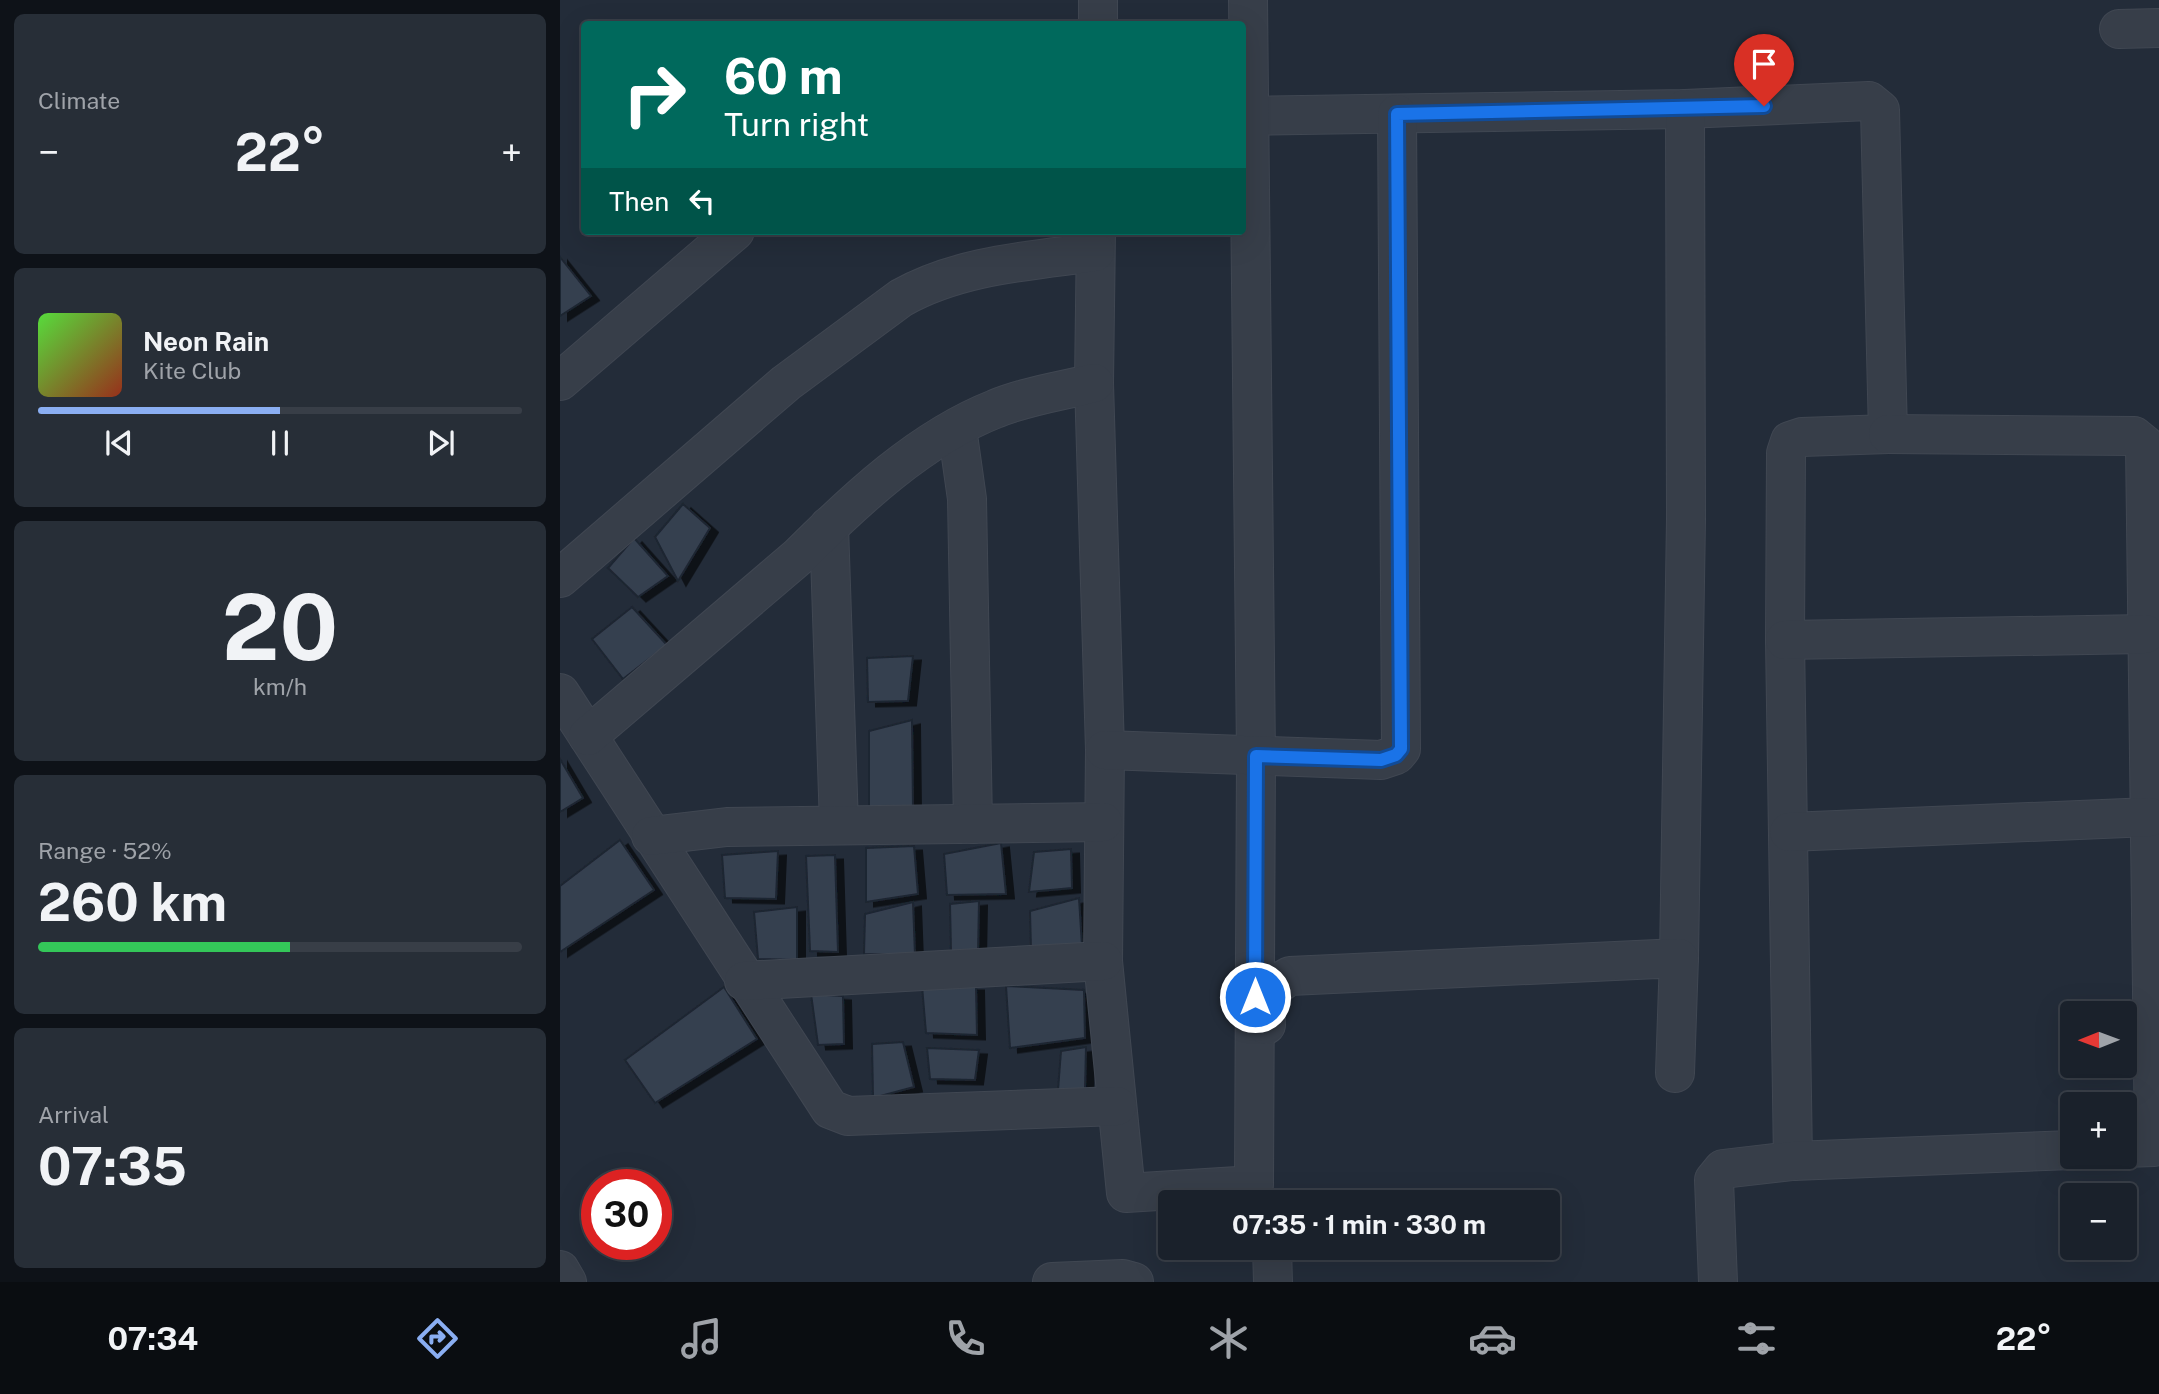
<!DOCTYPE html>
<html lang="en">
<head>
<meta charset="utf-8">
<style>
	:root { --surface:#1a212b; --page:#272e37; --text:#f1f3f6; --muted:#9fa3a9; --line:#383e47; --accent:#8aaef2 }
	body { margin:0; font-family:"Public Sans",sans-serif; background:var(--page); color:var(--text); height:100vh; display:flex; flex-direction:column; font-size:26px; white-space:nowrap }
	* { box-sizing:border-box; margin:0 }
	p { font-size:23px; color:var(--muted) }
	.icon { flex:none; width:38px; height:38px; fill:none; stroke:currentColor; stroke-width:2; stroke-linecap:round; stroke-linejoin:round }
	.map { position:relative; flex:1; overflow:hidden }
	.sheet { display:flex; flex-direction:column; gap:14px; padding:14px; background:#0e1218; width:560px }
	.sheet>* { flex:none }
	.top-card { position:absolute; left:21px; top:21px; width:665px; height:214px; border-radius:7px; box-shadow:0 7px 28px #0002,0 0 0 2px var(--line); background:#00695c; color:#fff; overflow:hidden }
	.needle { width:46px; rotate:269deg }
	.controls { position:absolute; left:1500px; top:1001px; display:grid; gap:14px }
	.controls a { display:grid; place-items:center; width:77px; height:77px; border-radius:7px; background:var(--surface); box-shadow:0 7px 28px #0002,0 0 0 2px var(--line); font-size:35px }
	.speed { position:absolute; left:21px; top:1169px; display:flex; gap:14px; font-size:35px; font-weight:700; text-align:center }
	.speed>* { display:grid; place-content:center; width:91px; height:91px; border-radius:50%; background:var(--surface); box-shadow:0 7px 28px #0002,0 0 0 2px var(--line); line-height:1 }
	.speed .limit { border:10px solid #d22; background:#fff; color:#111 }
	.pin { position:absolute; display:grid; place-items:center; width:60px; height:60px; color:#fff; margin:-72px -30px; border-radius:50% 50% 50% 0; rotate:-45deg; box-shadow:0 0 7px #0007 }
	.pin .icon { rotate:45deg }
	.me { position:absolute; width:77px; margin:-38px; rotate:0deg; stroke-linejoin:round; filter:drop-shadow(0 0 5px #0008) }
	.turn { display:flex; align-items:center; gap:24px; height:147px; padding:0 28px; font-size:32px }
	.turn .icon { width:91px; height:91px; stroke-width:2.5 }
	.turn b { display:block; font-size:49px; line-height:60px }
	.then { display:flex; align-items:center; height:66px; padding:0 28px; background:#0003; gap:14px; font-size:26px }
	.big { font-size:52px; font-weight:700; line-height:1.1 }
	.sheet .card { flex:1; display:flex; flex-direction:column; justify-content:center; gap:10px; min-width:0; padding:0 24px; border-radius:10px; background:var(--page) }
	.sheet .dial { align-items:center; gap:0 }
	.dial b { font-size:91px; line-height:1 }
	.song { display:flex; align-items:center; gap:21px }
	.cover { width:84px; height:84px; border-radius:10px; background:linear-gradient(135deg,hsl(110 70% 55%),hsl(10 70% 35%)) }
	.played { height:7px; border-radius:4px; background:linear-gradient(90deg,var(--accent) 50%,var(--line) 50%) }
	.keys { display:flex; justify-content:space-around; direction:ltr }
	.heat { display:flex; justify-content:space-between; align-items:center; font-size:38px; direction:ltr }
	.charge { height:10px; border-radius:5px; background:linear-gradient(90deg,#34c759 52%,var(--line) 0) }
	.trip { position:absolute; left:598px; top:1190px; width:402px; height:70px; border-radius:7px; background:var(--surface); box-shadow:0 7px 28px #0002,0 0 0 2px var(--line); font-weight:700; line-height:70px; text-align:center }
	.tab-bar { display:flex; height:112px; justify-content:space-around; align-items:center; background:#0a0d11; color:var(--muted) }
	.tab-bar .icon { width:49px; height:49px }
	.tab-bar .on { color:var(--accent) }
	.tab-bar b { font-size:32px; color:var(--text) }
	main { display:flex; flex:1; min-height:0 }
	.map>svg:first-child { display:block }
	.building { fill:#353f50; stroke:#1e2530; stroke-width:2; filter:url(#shadow) }
	.lines { fill:none; stroke-linecap:round; stroke-linejoin:round }
	.minor-casing { stroke:#404752; stroke-width:40 }
	.minor { stroke:#373e49; stroke-width:38 }
	.route-casing { stroke:#114b97; stroke-width:18 }
	.route { stroke:#1a73e8; stroke-width:12 }
</style>
</head>
<body>
<main>
<section class="sheet">
<div class="card"><p>Climate</p>
<div class="heat"><a>−</a><b class="big">22°</b><a>+</a></div>
</div>
<div class="card">
<div class="song"><i class="cover"></i><div><b>Neon Rain</b><p>Kite Club</p></div></div>
<div class="played"></div>
<div class="keys"><svg class="icon" aria-label="previous" viewBox="0 0 24 24"><path d="M18 5L8 12l10 7zM5 5v14"/></svg><svg class="icon" aria-label="pause" viewBox="0 0 24 24"><path d="M8 5v14M16 5v14"/></svg><svg class="icon" aria-label="next" viewBox="0 0 24 24"><path d="M6 5l10 7-10 7zM19 5v14"/></svg></div>
</div>
<div class="card dial"><b>20</b><p>km/h</p></div>
<div class="card"><p>Range · 52%</p><b class="big">260 km</b><div class="charge"></div></div>
<div class="card"><p>Arrival</p><b class="big">07:35</b></div>
</section>
<div class="map">
<svg width="1599" height="1282" viewBox="0 0 1599 1282">
	<defs>
		<filter id="shadow"><feDropShadow dx="8" dy="4.5" stdDeviation="0" flood-color="#0009"/></filter>
	</defs>
	<rect width="100%" height="100%" fill="#232c39"/>
	<!-- building -->
	<g class="building">
		<polygon points="0,257 31,296 0,316"/>
		<polygon points="123,504 150,528 118,581 95,537"/>
		<polygon points="74,538 108,576 78,597 48,568"/>
		<polygon points="72,607 107,645 63,679 32,639"/>
		<polygon points="353,656 348,701 308,702 307,658"/>
		<polygon points="352,720 353,807 309,809 309,731"/>
		<polygon points="0,759 23,798 0,812"/>
		<polygon points="60,840 94,890 0,952 0,886"/>
		<polygon points="441,843 446,894 387,895 384,854"/>
		<polygon points="354,846 358,894 306,902 306,848"/>
		<polygon points="511,849 512,888 469,892 474,852"/>
		<polygon points="218,851 216,899 165,898 162,855"/>
		<polygon points="275,855 278,952 250,951 246,856"/>
		<polygon points="519,898 522,946 471,951 470,911"/>
		<polygon points="419,901 418,955 391,953 390,904"/>
		<polygon points="353,902 355,955 304,954 305,914"/>
		<polygon points="237,907 237,960 198,959 194,912"/>
		<polygon points="362,986 416,986 417,1035 366,1033"/>
		<polygon points="446,986 524,990 525,1038 450,1048"/>
		<polygon points="164,987 197,1039 95,1103 65,1060"/>
		<polygon points="251,994 283,996 284,1044 258,1045"/>
		<polygon points="343,1042 354,1087 313,1098 312,1044"/>
		<polygon points="526,1047 525,1091 498,1090 501,1051"/>
		<polygon points="367,1048 419,1050 415,1080 370,1079"/>
	</g>
	<g class="lines">
		<defs>
			<g id="minor">
				<polyline points="538,24 538,0"/>
				<polyline points="1559,29 1599,28"/>
				<polyline points="682,116 1125,109 1309,101 1320,110 1328,434 1242,437 1230,441 1226,453 1225,640 1233,1161"/>
				<polyline points="536,231 534,383 545,750 543,961 566,1193 694,1185 696,756 688,0"/>
				<polyline points="0,381 175,231"/>
				<polyline points="397,428 407,499 413,824"/>
				<polyline points="1328,434 1574,436 1585,445 1594,1147 1564,1148"/>
				<polyline points="269,526 279,825"/>
				<path d="M0,578l226,-195 115,-85c59,-33 128,-37 194,-46"/>
				<polyline points="1225,640 1585,634"/>
				<polyline points="0,693 270,1109 288,1116 557,1106"/>
				<path d="M28,736l211,-180c56,-56 122,-118 196,-147 31,-13 67,-18 99,-26"/>
				<polyline points="545,750 821,760 836,755 841,749 837,114"/>
				<polyline points="1229,832 1590,817"/>
				<polyline points="91,836 167,827 543,822"/>
				<polyline points="1119,958 1126,519 1125,109"/>
				<polyline points="184,981 543,961"/>
				<path d="M706,1025c-1,-23 3,-38 24,-49l389,-18 -4,115"/>
				<polyline points="712,1248 713,1282"/>
				<polyline points="0,1270 7,1282"/>
				<polyline points="492,1282 563,1279 574,1282"/>
				<polyline points="1158,1282 1154,1180 1163,1169 1233,1161 1512,1150"/>
			</g>
		</defs>
		<!-- minor casing -->
		<use href="#minor" class="minor-casing"/>
		<!-- minor -->
		<use href="#minor" class="minor"/>
	</g>
	<g class="lines">
		<defs>
			<polyline id="route" points="695,997 696,756 821,760 836,755 841,749 837,114 1204,106"/>
		</defs>
		<!-- route casing -->
		<use href="#route" class="route-casing"/>
		<!-- route -->
		<use href="#route" class="route"/>
	</g>
</svg>
<div class="controls">
<a><svg class="needle" viewBox="-14 -14 28 28"><path d="M0-13l5 13h-10z" fill="#e53935"/><path d="M0 13l5-13h-10z" fill="#9fa3a9"/></svg></a>
<a>+</a>
<a>−</a>
</div>
<div class="speed"><div class="limit">30</div></div>
<div class="pin" style="left:1204px;top:106px;background:#d93025"><svg class="icon" aria-label="arrive" viewBox="0 0 24 24"><path d="M6 21V4h12l-3 4 3 4H6"/></svg></div>
<svg class="me" style="left:695px;top:997px" viewBox="-20 -20 40 40"><circle r="17" fill="#1a73e8" stroke="#fff" stroke-width="3"/><path d="M0-11L8 9 0 5-8 9z" fill="#fff"/></svg>
<div class="trip">07:35 · 1 min · 330 m</div>
<div class="top-card">
<div class="turn"><svg class="icon" aria-label="right" viewBox="0 0 24 24"><path d="M7 20v-9h11M14 6l5 5-5 5"/></svg><div><b>60 m</b>Turn right</div></div>
<div class="then">Then<svg class="icon" aria-label="left" viewBox="0 0 24 24"><path d="M17 20v-9H6M10 6l-5 5 5 5"/></svg></div>
</div>
</div>
</main>
<nav class="tab-bar">
<b>07:34</b>
<svg class="icon on" aria-label="directions" viewBox="0 0 24 24"><path d="M12 3l9 9-9 9-9-9zM9 14v-3h6M13 9l2 2-2 2"/></svg>
<svg class="icon" aria-label="music" viewBox="0 0 24 24"><path d="M9 18V5l10-2v13"/><circle cx="6" cy="18" r="3"/><circle cx="16" cy="16" r="3"/></svg>
<svg class="icon" aria-label="phone" viewBox="0 0 24 24"><path d="M5 4h4l2 5-3 2q2 4 5 5l2-3 5 2v4C11 20 4 13 5 4z"/></svg>
<svg class="icon" aria-label="climate" viewBox="0 0 24 24"><path d="M12 3v18M4 7l16 10M4 17L20 7"/></svg>
<svg class="icon" aria-label="car" viewBox="0 0 24 24"><path d="M5 17H2v-5l4-1 3-4h7l3 4 3 1v5h-3M9 17h6M6 11h13"/><circle cx="7" cy="17" r="2"/><circle cx="17" cy="17" r="2"/></svg>
<svg class="icon" aria-label="filters" viewBox="0 0 24 24"><path d="M4 7h16M4 17h16"/><circle cx="9" cy="7" r="2"/><circle cx="15" cy="17" r="2"/></svg>
<b>22°</b>
</nav>
</body>
</html>
